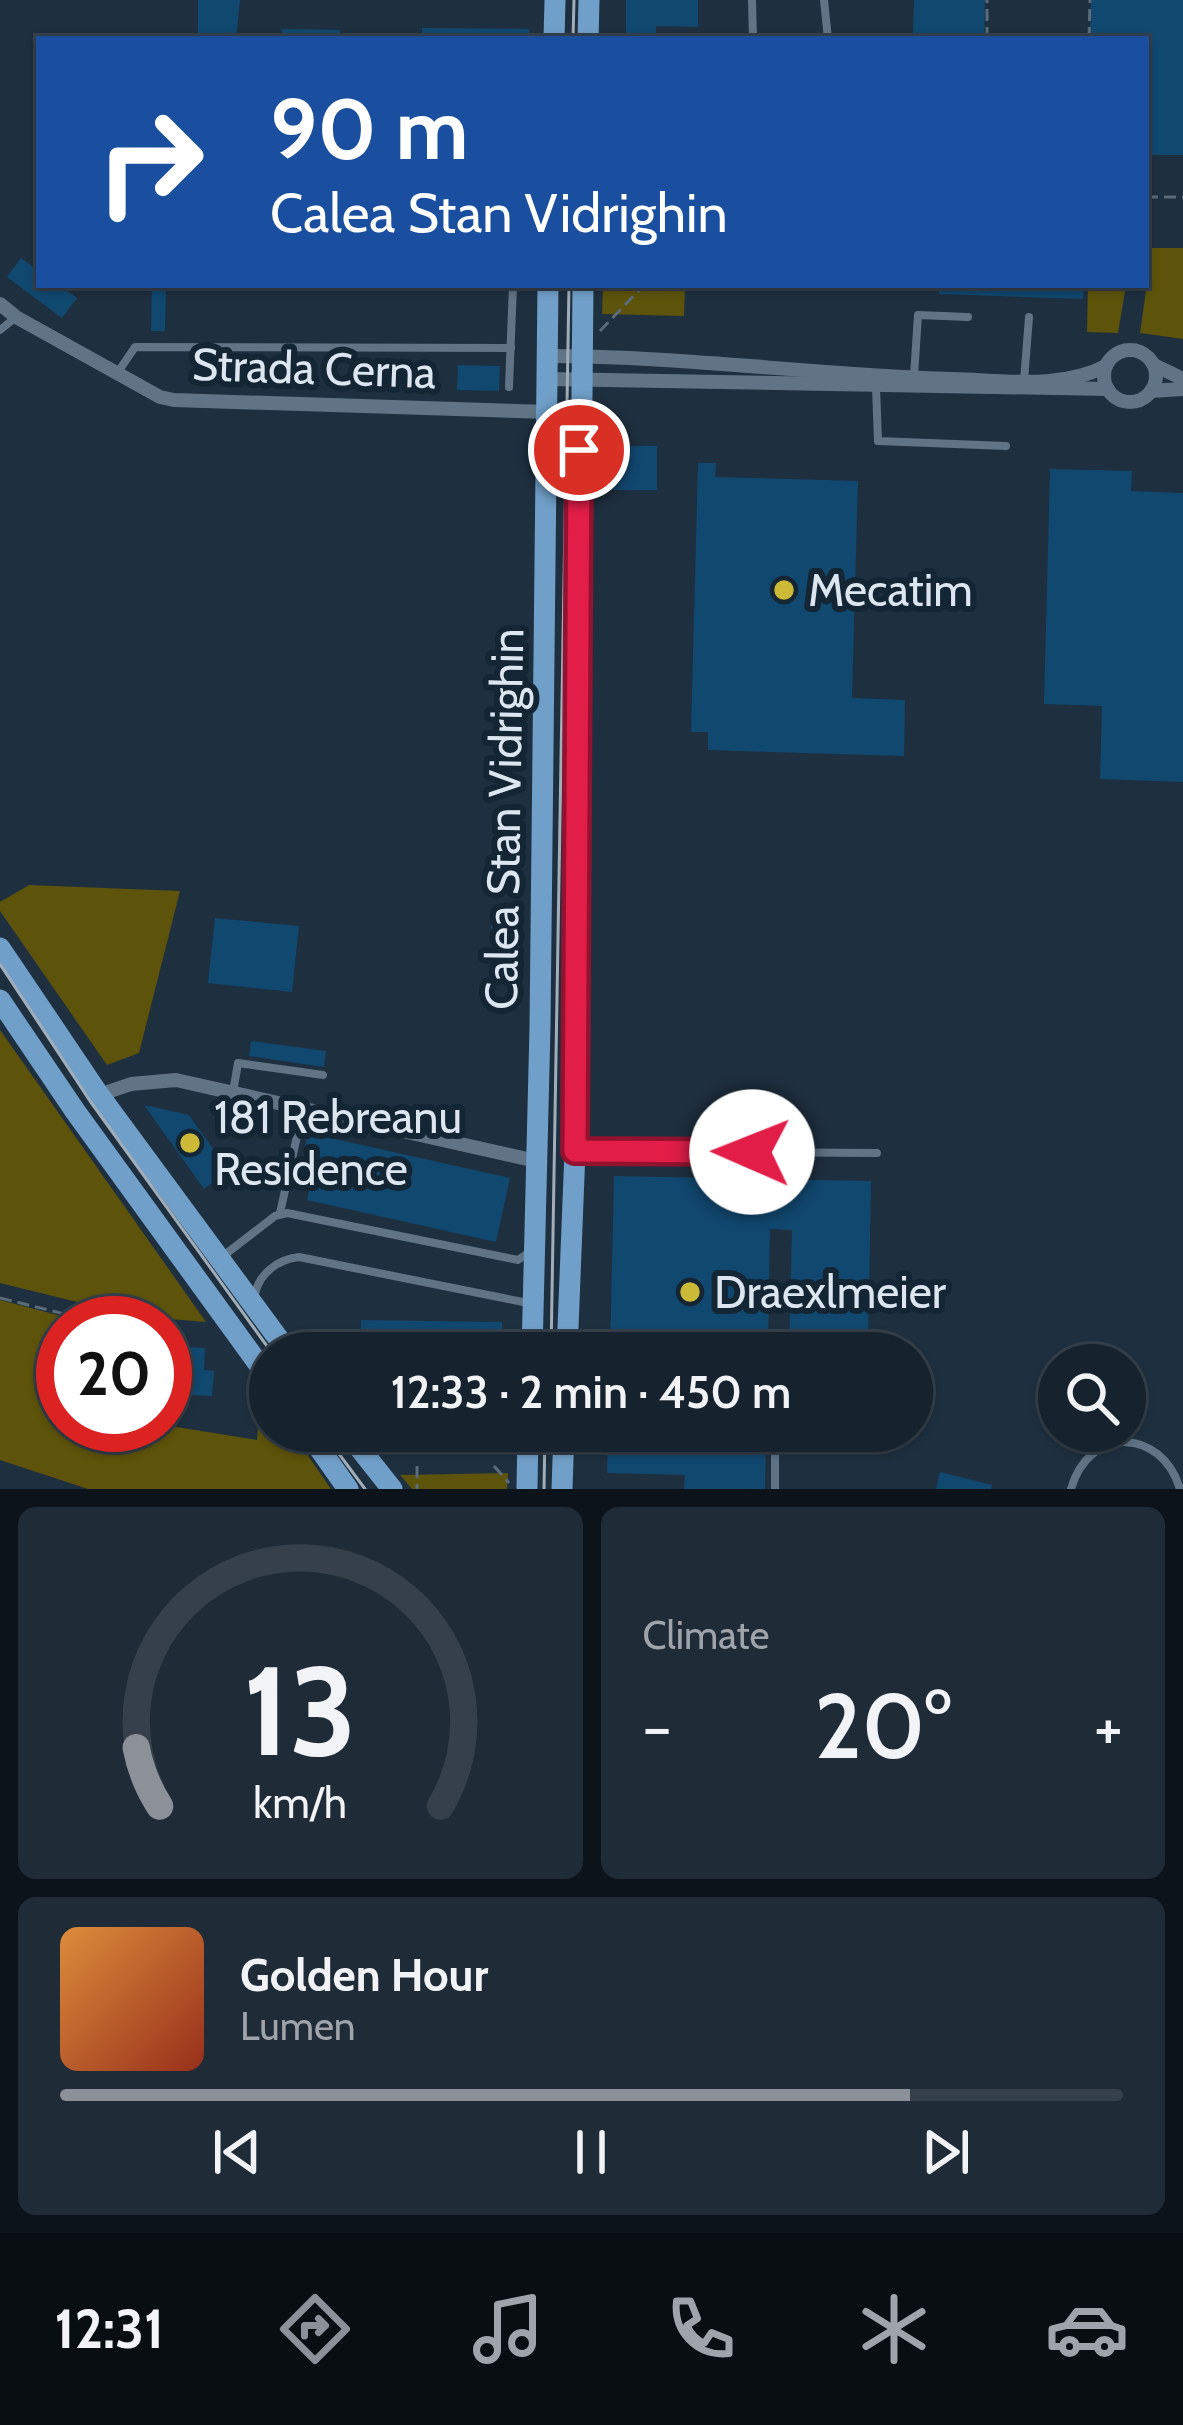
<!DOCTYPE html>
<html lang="en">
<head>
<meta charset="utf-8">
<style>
	:root { --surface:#16232f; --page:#1f2b37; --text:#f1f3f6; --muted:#9ea4aa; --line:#35404b; --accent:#8c9099 }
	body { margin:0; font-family:Cabin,sans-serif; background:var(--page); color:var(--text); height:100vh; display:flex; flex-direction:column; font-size:45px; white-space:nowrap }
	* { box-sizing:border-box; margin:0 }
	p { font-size:39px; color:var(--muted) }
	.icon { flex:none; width:66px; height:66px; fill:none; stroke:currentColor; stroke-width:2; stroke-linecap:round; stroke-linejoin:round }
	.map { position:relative; height:1489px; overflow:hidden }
	.side { display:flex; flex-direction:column; gap:18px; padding:18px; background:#0c131a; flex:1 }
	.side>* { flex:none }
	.top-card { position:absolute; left:36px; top:36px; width:1113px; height:252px; border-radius:0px; box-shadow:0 3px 9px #0004,0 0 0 3px var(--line); background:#1a4fa0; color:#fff; overflow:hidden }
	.buttons { position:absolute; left:1038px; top:1344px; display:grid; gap:24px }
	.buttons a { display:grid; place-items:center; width:108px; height:108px; border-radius:50%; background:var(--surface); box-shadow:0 3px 9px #0004,0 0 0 3px var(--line); font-size:60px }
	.speed { position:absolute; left:36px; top:1296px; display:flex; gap:24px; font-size:60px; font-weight:700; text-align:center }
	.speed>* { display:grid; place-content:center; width:156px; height:156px; border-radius:50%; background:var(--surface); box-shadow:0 3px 9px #0004,0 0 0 3px var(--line); line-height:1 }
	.speed .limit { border:18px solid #d22; background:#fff; color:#111 }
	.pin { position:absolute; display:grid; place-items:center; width:102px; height:102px; color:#fff; margin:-51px; border:6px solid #fff; border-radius:50%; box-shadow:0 3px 12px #0007 }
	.me { position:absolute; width:132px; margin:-66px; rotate:271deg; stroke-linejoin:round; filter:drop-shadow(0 0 9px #0008) }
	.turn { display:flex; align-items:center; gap:42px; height:252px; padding:0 36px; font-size:54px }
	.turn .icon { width:156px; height:156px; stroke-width:2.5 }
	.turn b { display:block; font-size:84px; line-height:102px }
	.big { font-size:90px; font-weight:600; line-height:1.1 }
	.side .card { flex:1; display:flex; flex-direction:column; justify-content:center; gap:18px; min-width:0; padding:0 42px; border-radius:18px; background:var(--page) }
	.side .dial { align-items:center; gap:0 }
	.dial svg { height:312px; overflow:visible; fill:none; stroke:var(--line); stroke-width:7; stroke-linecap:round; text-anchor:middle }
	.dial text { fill:var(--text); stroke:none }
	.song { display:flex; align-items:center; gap:36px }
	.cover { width:144px; height:144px; border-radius:18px; background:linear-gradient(135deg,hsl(30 70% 55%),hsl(10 70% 35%)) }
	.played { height:12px; border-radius:6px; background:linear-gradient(90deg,var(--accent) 80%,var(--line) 80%) }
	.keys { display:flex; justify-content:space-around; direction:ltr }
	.heat { display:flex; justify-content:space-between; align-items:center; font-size:66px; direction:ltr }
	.side .tiles { flex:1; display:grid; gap:18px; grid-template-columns:1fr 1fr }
	.card:last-child { grid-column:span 2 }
	.trip { position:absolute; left:249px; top:1332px; width:684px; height:120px; border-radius:60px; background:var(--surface); box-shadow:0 3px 9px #0004,0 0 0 3px var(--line); font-weight:600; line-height:120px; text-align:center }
	.dock { display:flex; height:192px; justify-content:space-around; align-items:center; background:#090e13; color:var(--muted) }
	.dock .icon { width:84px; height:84px }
	.dock .current { color:var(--accent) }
	.dock b { font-size:54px; color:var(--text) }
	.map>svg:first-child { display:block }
	.green { fill:#5d530b }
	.building { fill:#114870 }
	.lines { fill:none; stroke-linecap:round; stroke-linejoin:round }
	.path { stroke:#5c6b79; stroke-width:3; stroke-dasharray:12 6; stroke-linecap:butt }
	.lane { stroke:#607486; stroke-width:8 }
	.street { stroke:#607486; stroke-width:14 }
	.primary { stroke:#709fc9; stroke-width:21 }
	.tram { stroke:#a1aeba; stroke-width:3 }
	.route-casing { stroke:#92132f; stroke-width:30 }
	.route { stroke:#e11d48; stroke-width:21 }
	.poi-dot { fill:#ccb938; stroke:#142534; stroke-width:4.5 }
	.labels { text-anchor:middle; stroke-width:12; stroke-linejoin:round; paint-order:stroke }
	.street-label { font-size:45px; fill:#dbe6f0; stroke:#142534 }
	.poi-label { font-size:45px; fill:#dbe6f0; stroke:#142534; text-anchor:start }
</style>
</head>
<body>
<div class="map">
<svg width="1183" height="1489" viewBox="0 0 1183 1489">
	<rect width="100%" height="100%" fill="#1e2f3f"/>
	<!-- green -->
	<g class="green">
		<polygon points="1152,248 1183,248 1183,339 1140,333"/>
		<polygon points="603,285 685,285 684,316 602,314"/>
		<polygon points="1088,285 1126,285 1118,333 1087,332"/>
		<polygon points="29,885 180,891 139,1053 107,1065 0,911 0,902"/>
		<polygon points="0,1030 206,1322 134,1316 0,1283"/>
		<polygon points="0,1300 88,1323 63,1323 63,1425 164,1425 257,1440 261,1388 270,1401 270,1431 291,1431 331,1489 88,1489 0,1460"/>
		<polygon points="508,1473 507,1489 412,1489 400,1475"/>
	</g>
	<!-- building -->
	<g class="building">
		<polygon points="198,0 240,0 236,39 198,39"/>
		<polygon points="626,0 698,0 698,27 656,26 656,35 626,35"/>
		<polygon points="914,0 985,0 984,39 913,39"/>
		<polygon points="1091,0 1183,0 1183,155 1146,155 1146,39 1090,39"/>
		<polygon points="422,28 529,29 529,39 422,39"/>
		<polygon points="282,29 340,30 340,39 282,39"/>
		<polygon points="21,258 39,271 39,285 59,285 77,298 62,318 7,277"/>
		<polygon points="152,285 166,285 165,331 151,331"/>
		<polygon points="939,285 1084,285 1083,299 939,294"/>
		<polygon points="458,365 500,366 499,391 457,390"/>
		<rect x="609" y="446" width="48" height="44"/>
		<polygon points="698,463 716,463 715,477 858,481 852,698 905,700 904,756 708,750 708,732 691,732"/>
		<polygon points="1050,469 1132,471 1131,491 1183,493 1183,782 1100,779 1102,706 1044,704"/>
		<polygon points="215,918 299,926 292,992 208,983"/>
		<polygon points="491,924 516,924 515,959 491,958"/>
		<polygon points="251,1041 326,1051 324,1067 249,1056"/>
		<polygon points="144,1105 189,1115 228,1170 204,1189"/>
		<polygon points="308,1133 510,1178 496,1242 307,1200 316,1159 303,1156"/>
		<polygon points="614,1176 871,1181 868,1353 789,1353 792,1230 770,1229 768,1353 610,1353"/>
		<polygon points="361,1320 502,1322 502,1346 491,1346 491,1353 361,1353"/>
		<polygon points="165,1346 205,1348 204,1370 214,1371 212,1396 172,1394 173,1371 165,1370"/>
		<polygon points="608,1431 766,1431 765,1489 684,1489 685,1475 607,1473"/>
		<polygon points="788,1431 842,1431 828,1443 788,1442"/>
		<polygon points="940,1472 992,1485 991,1489 936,1489"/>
	</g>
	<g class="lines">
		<!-- path -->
		<g class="path">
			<polyline points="987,39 987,0"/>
			<polyline points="1089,39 1090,0"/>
			<polyline points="1146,197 1183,197"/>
			<polyline points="600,331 644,285"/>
			<polyline points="0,1298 101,1323"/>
			<polyline points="304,1342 320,1343"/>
			<polyline points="417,1466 417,1489"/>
			<polyline points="494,1466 509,1483"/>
		</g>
		<!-- lane -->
		<g class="lane">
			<polyline points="752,0 753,39"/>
			<polyline points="824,0 828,39"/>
			<polyline points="0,330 15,318"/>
			<polyline points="118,372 135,347 511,348"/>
			<polyline points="914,376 918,315 968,317"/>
			<polyline points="1024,381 1029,317"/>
			<polyline points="509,387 513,285"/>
			<polyline points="876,387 878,441 1006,446"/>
			<polyline points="233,1092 238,1063 323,1075"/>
			<polyline points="576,1151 877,1153"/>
			<polyline points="280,1213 303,1109"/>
			<polyline points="218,1253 227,1253 275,1216 287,1213 518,1260 531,1251"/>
			<path d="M255,1294c4,-20 23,-35 44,-37l229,46"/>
			<polyline points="775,1431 775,1489"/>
			<path d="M1071,1489c18,-63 90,-62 109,0"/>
		</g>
		<!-- street -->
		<g class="street">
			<polyline points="0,304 16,317 160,397 174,400 579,413"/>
			<circle cx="1130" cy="376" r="26"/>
			<path d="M547,356c135,0 270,19 405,23 50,1 108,11 154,-13"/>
			<polyline points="1154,365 1183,379"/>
			<polyline points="547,379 1108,389"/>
			<polyline points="1151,391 1183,389"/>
			<polyline points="99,1095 131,1084 176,1080 536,1161"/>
		</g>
		<!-- primary -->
		<g class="primary">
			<polyline points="554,39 555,0"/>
			<polyline points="588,39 589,0"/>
			<polyline points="0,948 99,1095 289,1353"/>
			<polyline points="0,1000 75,1111 270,1380"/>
			<polyline points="532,1353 540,1027 548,285"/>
			<polyline points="567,1353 575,1151 583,285"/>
			<polyline points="307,1431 348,1489"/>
			<polyline points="346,1431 392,1489"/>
			<polyline points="527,1489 528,1431"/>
			<polyline points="562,1489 564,1431"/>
		</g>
		<!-- tram -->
		<g class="tram">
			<polyline points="573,39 574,0"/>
			<polyline points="0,964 90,1101 272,1353"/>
			<polyline points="551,1353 569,285"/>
			<polyline points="322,1431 365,1489"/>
			<polyline points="544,1489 545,1431"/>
		</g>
	</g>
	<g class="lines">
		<defs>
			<polyline id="route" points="579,450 575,1151 752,1152"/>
		</defs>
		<!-- route casing -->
		<use href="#route" class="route-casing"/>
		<!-- route -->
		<use href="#route" class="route"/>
	</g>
	<!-- markers -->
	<g class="poi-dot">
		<circle cx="784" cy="590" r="12"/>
		<circle cx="190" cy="1143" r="12"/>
		<circle cx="690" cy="1292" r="12"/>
	</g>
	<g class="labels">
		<!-- street labels -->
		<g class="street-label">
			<text transform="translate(314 368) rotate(2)" y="16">Strada Cerna</text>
			<text transform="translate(504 819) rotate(-89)" y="16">Calea Stan Vidrighin</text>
		</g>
		<!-- poi labels -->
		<g class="poi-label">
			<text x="808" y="606">Mecatim</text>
			<text x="214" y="1133">181 Rebreanu<tspan x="214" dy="52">Residence</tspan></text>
			<text x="714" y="1308">Draexlmeier</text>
		</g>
	</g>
</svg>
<div class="buttons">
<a><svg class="icon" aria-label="search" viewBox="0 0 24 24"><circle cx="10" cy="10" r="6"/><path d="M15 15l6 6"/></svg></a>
</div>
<div class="speed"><div class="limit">20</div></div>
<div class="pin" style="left:579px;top:450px;background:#d93025"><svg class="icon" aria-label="arrive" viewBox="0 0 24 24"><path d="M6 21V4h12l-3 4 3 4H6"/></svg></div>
<svg class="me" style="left:752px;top:1152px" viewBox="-20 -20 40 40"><circle r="19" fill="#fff"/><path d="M0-13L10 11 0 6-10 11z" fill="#e11d48"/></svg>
<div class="trip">12:33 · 2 min · 450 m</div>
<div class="top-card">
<div class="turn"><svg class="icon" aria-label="right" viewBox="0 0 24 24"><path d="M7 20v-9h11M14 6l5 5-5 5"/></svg><div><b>90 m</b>Calea Stan Vidrighin</div></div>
</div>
</div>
<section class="side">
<div class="tiles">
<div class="card dial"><svg viewBox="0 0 100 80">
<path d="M14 69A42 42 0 1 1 86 69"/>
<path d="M14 69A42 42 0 0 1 8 54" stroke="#8c9099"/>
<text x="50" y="56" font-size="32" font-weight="700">13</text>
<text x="50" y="72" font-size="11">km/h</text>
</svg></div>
<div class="card"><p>Climate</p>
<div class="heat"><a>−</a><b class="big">20°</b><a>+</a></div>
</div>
<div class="card">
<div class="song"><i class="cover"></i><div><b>Golden Hour</b><p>Lumen</p></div></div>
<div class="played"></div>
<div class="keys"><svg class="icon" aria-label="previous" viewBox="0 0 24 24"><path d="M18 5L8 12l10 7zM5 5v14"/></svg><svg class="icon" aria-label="pause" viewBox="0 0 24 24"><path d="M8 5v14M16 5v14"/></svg><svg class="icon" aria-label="next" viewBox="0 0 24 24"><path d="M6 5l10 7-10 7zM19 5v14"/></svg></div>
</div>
</div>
</section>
<nav class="dock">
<b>12:31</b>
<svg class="icon current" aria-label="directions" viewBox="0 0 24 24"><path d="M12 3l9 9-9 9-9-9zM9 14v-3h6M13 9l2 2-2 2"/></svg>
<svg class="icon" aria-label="music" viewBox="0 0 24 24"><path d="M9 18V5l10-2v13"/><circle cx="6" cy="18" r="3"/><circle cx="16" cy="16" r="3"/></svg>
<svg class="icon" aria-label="phone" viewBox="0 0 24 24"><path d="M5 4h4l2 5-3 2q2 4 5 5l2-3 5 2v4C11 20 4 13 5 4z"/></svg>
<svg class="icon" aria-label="climate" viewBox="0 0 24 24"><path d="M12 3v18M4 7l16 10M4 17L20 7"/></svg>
<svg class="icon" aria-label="car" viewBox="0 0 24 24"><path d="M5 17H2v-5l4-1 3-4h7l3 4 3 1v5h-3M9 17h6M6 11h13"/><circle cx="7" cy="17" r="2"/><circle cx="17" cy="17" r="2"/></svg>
</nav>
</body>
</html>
